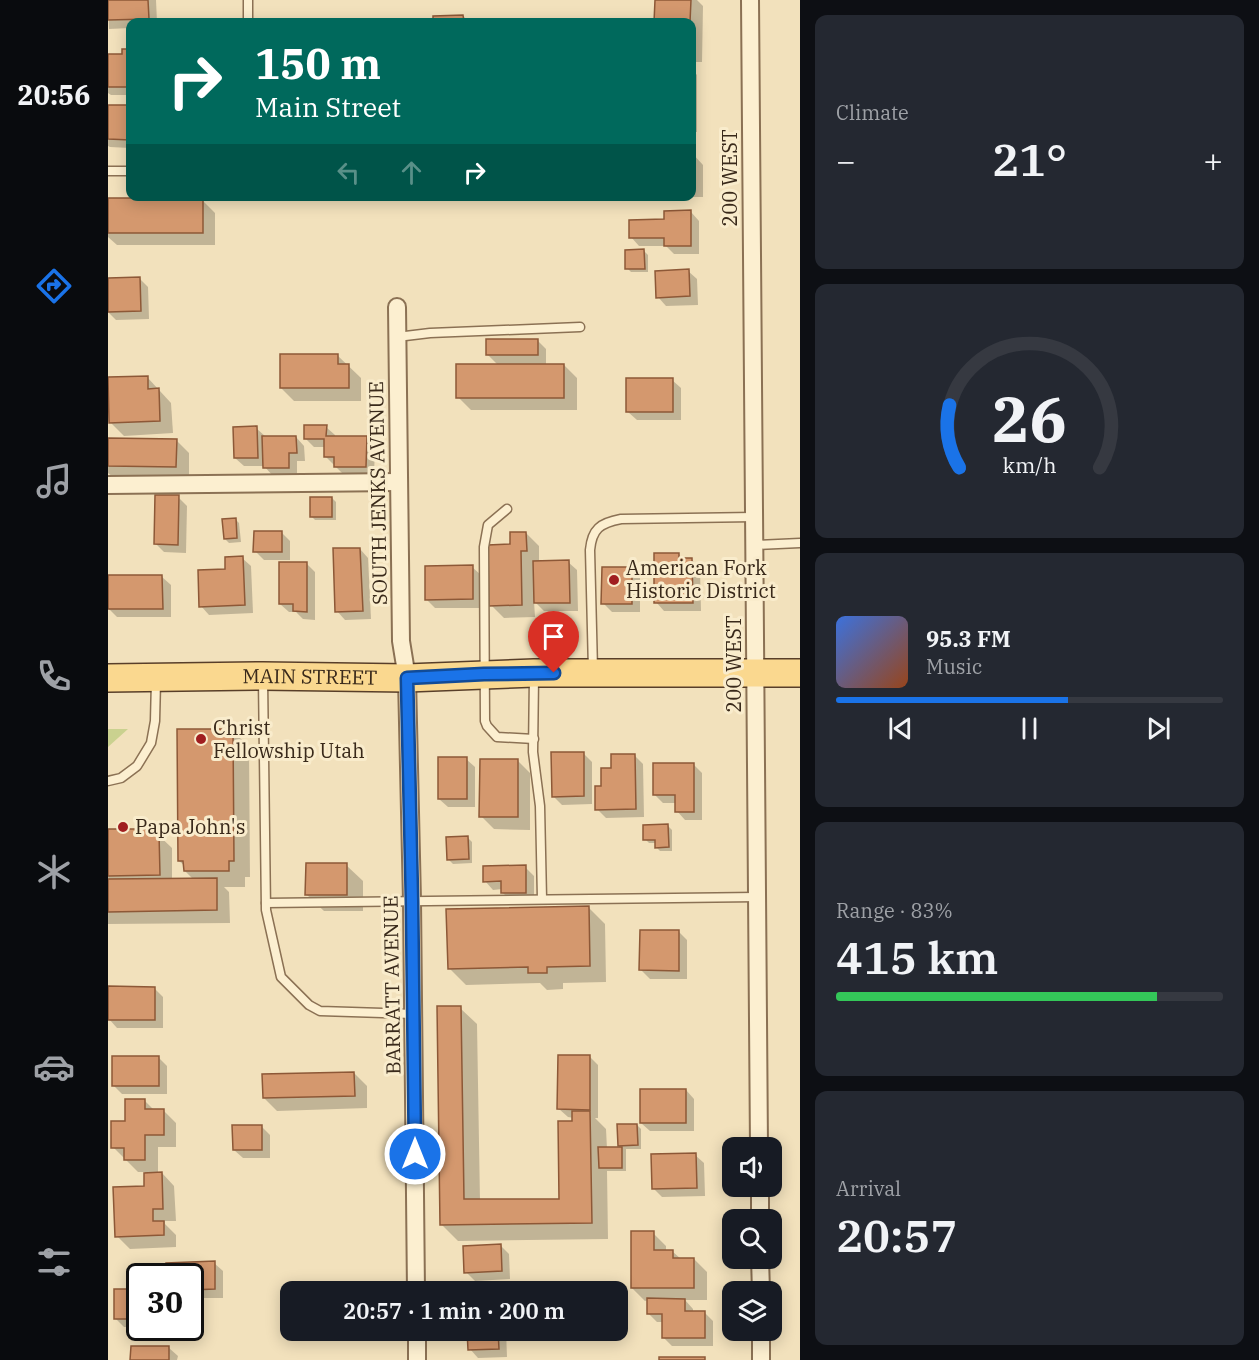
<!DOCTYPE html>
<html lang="en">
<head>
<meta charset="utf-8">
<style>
	:root { --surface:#171b24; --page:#242831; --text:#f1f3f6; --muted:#9ea1a6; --line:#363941; --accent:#1a73e8 }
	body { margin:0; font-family:"IBM Plex Serif",serif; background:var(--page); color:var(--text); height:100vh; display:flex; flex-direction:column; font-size:22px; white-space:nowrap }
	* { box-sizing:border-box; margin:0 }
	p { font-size:20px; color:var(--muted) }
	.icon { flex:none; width:33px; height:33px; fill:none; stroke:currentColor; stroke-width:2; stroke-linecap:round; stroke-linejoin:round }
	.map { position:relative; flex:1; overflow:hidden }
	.side { display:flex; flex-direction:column; gap:15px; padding:15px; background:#0d0f14; width:459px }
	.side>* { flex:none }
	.guide { position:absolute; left:18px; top:18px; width:570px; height:183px; border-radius:12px; box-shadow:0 3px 15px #0003; background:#00695c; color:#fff; overflow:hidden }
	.tools { position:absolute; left:614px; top:1137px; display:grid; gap:12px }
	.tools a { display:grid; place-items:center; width:60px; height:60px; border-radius:12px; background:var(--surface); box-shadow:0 3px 15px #0003; font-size:30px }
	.speed { position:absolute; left:18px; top:1263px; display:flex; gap:12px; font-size:30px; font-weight:700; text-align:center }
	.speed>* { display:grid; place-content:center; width:78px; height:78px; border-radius:50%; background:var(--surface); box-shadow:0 3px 15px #0003; line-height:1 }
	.speed .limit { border:3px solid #111; border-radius:9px; background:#fff; color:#111 }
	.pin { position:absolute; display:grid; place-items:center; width:51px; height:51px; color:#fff; margin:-62px -26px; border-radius:50% 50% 50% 0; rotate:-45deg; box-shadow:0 0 6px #0007 }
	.pin .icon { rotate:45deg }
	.me { position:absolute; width:66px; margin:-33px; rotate:0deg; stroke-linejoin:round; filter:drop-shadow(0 0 4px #0008) }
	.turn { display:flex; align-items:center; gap:21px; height:126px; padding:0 30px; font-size:27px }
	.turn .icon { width:78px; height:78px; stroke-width:2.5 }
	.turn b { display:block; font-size:42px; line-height:51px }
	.lanes { display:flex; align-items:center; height:57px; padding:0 30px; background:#0003; justify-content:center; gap:30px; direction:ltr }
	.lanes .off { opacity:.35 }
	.big { font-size:45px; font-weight:600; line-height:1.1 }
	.side .tile { flex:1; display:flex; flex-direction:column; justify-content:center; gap:9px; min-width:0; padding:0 21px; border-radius:12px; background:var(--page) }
	.side .dial { align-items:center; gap:0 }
	.dial svg { height:156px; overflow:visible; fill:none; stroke:var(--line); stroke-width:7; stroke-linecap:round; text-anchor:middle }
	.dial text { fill:var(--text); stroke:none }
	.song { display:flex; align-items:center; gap:18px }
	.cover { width:72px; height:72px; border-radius:9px; background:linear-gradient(135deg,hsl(220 70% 55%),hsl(20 70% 35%)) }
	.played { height:6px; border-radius:3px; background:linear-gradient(90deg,var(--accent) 60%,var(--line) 60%) }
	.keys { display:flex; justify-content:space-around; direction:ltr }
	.heat { display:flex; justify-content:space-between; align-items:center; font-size:33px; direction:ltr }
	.charge { height:9px; border-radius:4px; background:linear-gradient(90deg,#34c759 83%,var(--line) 0) }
	.trip { position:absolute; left:172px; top:1281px; width:348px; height:60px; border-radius:12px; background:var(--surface); box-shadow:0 3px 15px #0003; font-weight:600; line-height:60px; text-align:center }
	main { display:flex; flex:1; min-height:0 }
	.tab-bar { display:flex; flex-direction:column; width:108px; justify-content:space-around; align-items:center; background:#090b0e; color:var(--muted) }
	.tab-bar .icon { width:42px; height:42px }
	.tab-bar .current { color:var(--accent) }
	.tab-bar b { font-size:27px; color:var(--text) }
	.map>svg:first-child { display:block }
	.green { fill:#cad18f }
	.shadow { fill:#0003 }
	.building { fill:#d4986e; stroke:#8d5837; stroke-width:1.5 }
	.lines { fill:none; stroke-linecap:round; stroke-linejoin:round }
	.service-casing { stroke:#8b7154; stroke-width:11 }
	.minor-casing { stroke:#8b7154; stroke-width:20 }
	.primary-casing { stroke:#583e29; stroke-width:30 }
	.service { stroke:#fcefd0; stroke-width:8 }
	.minor { stroke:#fcefd0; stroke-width:16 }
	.primary { stroke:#fad88f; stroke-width:27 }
	.route-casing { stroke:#114b97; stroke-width:15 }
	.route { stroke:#1a73e8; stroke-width:10 }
	.poi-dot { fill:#a01e20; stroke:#f9eccc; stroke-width:2 }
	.labels { text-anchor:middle; stroke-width:6; stroke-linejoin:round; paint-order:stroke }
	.street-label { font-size:20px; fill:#39291a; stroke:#f9eccc }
	.poi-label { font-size:20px; fill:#39291a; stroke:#f9eccc; text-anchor:start }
</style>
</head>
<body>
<main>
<nav class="tab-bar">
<b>20:56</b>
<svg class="icon current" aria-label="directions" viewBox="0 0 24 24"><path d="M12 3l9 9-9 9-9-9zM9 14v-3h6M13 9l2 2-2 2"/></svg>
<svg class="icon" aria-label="music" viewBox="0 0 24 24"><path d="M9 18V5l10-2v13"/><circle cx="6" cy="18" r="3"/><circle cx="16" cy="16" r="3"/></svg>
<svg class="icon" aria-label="phone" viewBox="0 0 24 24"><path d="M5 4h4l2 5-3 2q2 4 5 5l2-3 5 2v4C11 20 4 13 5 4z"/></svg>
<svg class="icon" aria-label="climate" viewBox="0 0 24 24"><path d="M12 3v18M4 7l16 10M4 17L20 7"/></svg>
<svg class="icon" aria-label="car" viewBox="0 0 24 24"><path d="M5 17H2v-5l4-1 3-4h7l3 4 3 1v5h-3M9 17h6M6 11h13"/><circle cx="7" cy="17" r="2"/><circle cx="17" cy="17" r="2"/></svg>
<svg class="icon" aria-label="filters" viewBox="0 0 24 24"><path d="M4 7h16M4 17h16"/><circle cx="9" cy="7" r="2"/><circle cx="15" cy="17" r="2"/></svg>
</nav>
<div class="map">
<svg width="692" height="1360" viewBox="0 0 692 1360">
	<rect width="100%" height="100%" fill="#f2e1bc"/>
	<!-- green -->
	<polygon class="green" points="0,729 20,729 0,747"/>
	<!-- shadow -->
	<g class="shadow">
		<polygon points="0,0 48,0 49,22 22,22 22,28 1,29"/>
		<polygon points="548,0 589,0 595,6 594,62 584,62 584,22 548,22"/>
		<polygon points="355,16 361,22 327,22 327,17"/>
		<polygon points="16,50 22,50 22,95 3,95 0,93 0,56 16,56"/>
		<polygon points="584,69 589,75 589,132 584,132"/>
		<polygon points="0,107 22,107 22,148 2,147 0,146"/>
		<polygon points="584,153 595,165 595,197 546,197 546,196 584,196"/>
		<polygon points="0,200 94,200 107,213 107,245 9,245 0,237"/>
		<polygon points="583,212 591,221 591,254 566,254 558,246 531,246 523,237 558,221"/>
		<polygon points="536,251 540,255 540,272 523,272 519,268"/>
		<polygon points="580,271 589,279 590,305 558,306 550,297"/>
		<polygon points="31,278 40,287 41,319 8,320 0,312 0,279"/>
		<polygon points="430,341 438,349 438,365 456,365 469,378 469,410 363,410 350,397 390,365 379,354"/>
		<polygon points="229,355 253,378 253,401 186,401 173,388"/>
		<polygon points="39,377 63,403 65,433 16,436 3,423"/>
		<polygon points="564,380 573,388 573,420 529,420 520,412"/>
		<polygon points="218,427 227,435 227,438 258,438 267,447 266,475 236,475 218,457 218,447 206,447 197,438"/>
		<polygon points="148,428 158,437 188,437 196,446 197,461 189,461 189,476 165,476 156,466 136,466 127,458"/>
		<polygon points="0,440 68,440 81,453 81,479 6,478 0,473"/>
		<polygon points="70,497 79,506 78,553 56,552 47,543"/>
		<polygon points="224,498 228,502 228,520 207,520 203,516"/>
		<polygon points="127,519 131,523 133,542 121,543 117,539"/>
		<polygon points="173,532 182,541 182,560 156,560 147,551"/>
		<polygon points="418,533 431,546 431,562 460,562 469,570 470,611 436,611 426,601 427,617 396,618 383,605 403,546"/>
		<polygon points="252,549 260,558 263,619 237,620 229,611"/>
		<polygon points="570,554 576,560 584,560 592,568 593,611 556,611 548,602"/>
		<polygon points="134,558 143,566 145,613 101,615 93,606 119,571"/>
		<polygon points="198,563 207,572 207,620 195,619 188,612 181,612 172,604"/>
		<polygon points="364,567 373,575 373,608 327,608 318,599"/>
		<polygon points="524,569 532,577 532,612 504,612 495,603"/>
		<polygon points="54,577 63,585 63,617 9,617 0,608"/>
		<polygon points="124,730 141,747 142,877 137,877 137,887 116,887 121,892 122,923 0,924 0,831 45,830 64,848 64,880 86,880 77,871 77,866 71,861"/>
		<polygon points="475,753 484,762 484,804 454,805 445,796"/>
		<polygon points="526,755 535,764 536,817 498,818 489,809 494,787 505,769"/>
		<polygon points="358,759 367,767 367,807 340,807 331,799"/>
		<polygon points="409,760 422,773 422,830 386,829 373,816"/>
		<polygon points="586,765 594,773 594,820 577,820 569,811 569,803 555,803 546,794"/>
		<polygon points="560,826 564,830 564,851 552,851 548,847 548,843 541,843 537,839"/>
		<polygon points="360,838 364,842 364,863 345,864 341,860"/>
		<polygon points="238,865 255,881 255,911 216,911 199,895"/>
		<polygon points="417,867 426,876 426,901 403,901 394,892 394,889 385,890 377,881"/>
		<polygon points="480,907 497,924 498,982 455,983 455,989 439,990 432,983 358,985 341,968"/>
		<polygon points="571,932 579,940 579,979 542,979 533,970"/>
		<polygon points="46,988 55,997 55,1028 9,1028 1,1019"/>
		<polygon points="352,1008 369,1024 372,1201 452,1200 466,1122 466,1118 460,1117 451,1109 482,1057 490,1065 490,1118 487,1118 498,1129 499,1149 511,1149 511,1126 529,1125 533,1129 533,1149 518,1149 518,1171 499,1171 500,1239 350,1241 333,1224"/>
		<polygon points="50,1057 59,1066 59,1094 14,1094 6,1086"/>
		<polygon points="246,1073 259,1086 259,1108 169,1111 156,1098"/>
		<polygon points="578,1090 586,1099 586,1131 542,1131 533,1123"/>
		<polygon points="36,1100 46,1110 55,1110 68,1123 68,1147 50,1147 50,1174 54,1173 66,1186 68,1221 57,1221 57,1224 68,1235 68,1247 22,1249 9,1236 38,1187 37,1172 30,1172 5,1147 18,1122"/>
		<polygon points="153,1126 162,1135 162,1158 135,1158 126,1150"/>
		<polygon points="587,1155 596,1163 597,1196 554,1197 545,1188"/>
		<polygon points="545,1233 558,1246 558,1252 565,1252 573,1259 586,1259 599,1272 599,1300 577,1300 585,1309 585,1312 596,1312 605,1321 605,1346 564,1346 555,1337 555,1322 549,1322 540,1313 540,1300 537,1301 524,1288"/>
		<polygon points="392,1245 401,1254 402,1279 367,1281 358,1272"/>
		<polygon points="106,1263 115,1271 115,1298 91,1298 85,1292 82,1292 82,1276 60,1276 60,1264"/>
		<polygon points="32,1290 32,1327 16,1327 7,1318"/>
		<polygon points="361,1330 398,1330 399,1357 370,1358 362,1349"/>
		<polygon points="61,1348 70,1356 69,1360 24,1360"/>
	</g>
	<!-- building -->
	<g class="building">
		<polygon points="0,0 40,0 41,19 0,20"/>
		<polygon points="547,0 583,0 582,22 546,22"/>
		<polygon points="355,15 356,22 325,22 325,16"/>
		<polygon points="14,49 22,49 22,87 0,87 0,54 14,54"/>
		<polygon points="0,105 22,105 22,140 0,139"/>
		<rect x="0" y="198" width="95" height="35"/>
		<polygon points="583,210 583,246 556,246 556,238 521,238 521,220 556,219 556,211"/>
		<polygon points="536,249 537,269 517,269 517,250"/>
		<polygon points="581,269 582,296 548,298 547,271"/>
		<polygon points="32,277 33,311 0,312 0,278"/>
		<rect x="378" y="339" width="52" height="16"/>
		<polygon points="172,354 230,354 230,364 241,364 241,388 172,388"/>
		<rect x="348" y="364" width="108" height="34"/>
		<polygon points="40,376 40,389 51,388 52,421 1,423 0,377"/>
		<rect x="518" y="378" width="47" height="34"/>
		<polygon points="196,425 219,425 218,436 259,436 258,467 226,467 226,457 216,457 216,439 196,439"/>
		<polygon points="149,426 150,458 126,458 125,427"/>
		<polygon points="154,436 188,436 189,453 181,453 181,468 155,468"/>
		<polygon points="0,438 69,439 68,467 0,466"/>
		<polygon points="47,495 71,495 70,545 46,544"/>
		<rect x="202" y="497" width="22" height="20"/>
		<polygon points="128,518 129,538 116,539 114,519"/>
		<polygon points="146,531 174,531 174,552 145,552"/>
		<polygon points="402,532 418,532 419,551 413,551 414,605 381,606 380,545 402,544"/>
		<polygon points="225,548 252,548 255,611 227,612"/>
		<polygon points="546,553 571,553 571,558 584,558 585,603 546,603"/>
		<polygon points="135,556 137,605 91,607 90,570 117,569 117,557"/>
		<polygon points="461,560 462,603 426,603 425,561"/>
		<polygon points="171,562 199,562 199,612 185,611 185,604 171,604"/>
		<polygon points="365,565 365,599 317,600 317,566"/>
		<polygon points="494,567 524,567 524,604 493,604"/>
		<polygon points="0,575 54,575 55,609 0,609"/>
		<polygon points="69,729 125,729 126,861 121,861 121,871 76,871 75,861 70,861"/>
		<polygon points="443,752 476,752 476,796 444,797"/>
		<polygon points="503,754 527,754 528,809 487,810 487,786 493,786 493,768 503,768"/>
		<rect x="330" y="757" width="29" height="42"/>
		<polygon points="372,759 410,759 410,817 371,817"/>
		<polygon points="545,763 586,763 586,812 567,812 567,795 545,795"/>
		<polygon points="560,824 561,847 547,848 547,840 535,840 535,825"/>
		<polygon points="0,829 45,829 45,833 51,833 52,875 0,876"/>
		<polygon points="360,836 361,859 339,860 338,837"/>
		<polygon points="198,863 239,863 239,895 197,895"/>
		<polygon points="418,865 418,893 393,893 393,881 375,882 375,866"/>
		<polygon points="109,878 109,910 0,912 0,879"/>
		<polygon points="481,906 482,966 439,967 439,973 420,973 420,967 340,969 338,909"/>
		<polygon points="532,930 571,930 571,971 531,970"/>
		<polygon points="0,986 47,987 47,1020 0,1020"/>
		<polygon points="329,1006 353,1006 356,1199 451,1199 450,1121 464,1121 464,1111 482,1111 484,1223 332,1225"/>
		<polygon points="450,1055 482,1055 482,1110 449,1109"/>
		<rect x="4" y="1056" width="47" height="30"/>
		<polygon points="246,1072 247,1096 155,1098 154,1074"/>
		<rect x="532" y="1089" width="46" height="34"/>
		<polygon points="17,1099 37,1099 37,1109 56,1109 56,1135 37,1135 37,1160 16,1160 16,1148 3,1148 3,1121 17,1121"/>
		<polygon points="509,1124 529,1124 530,1145 510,1146"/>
		<polygon points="124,1125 154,1125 154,1150 125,1150"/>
		<polygon points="490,1147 514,1147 514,1168 491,1168"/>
		<polygon points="588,1153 589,1188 544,1189 543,1154"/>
		<polygon points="54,1172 55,1209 45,1209 45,1221 56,1221 56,1235 7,1237 5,1187 36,1186 36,1173"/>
		<polygon points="523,1231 546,1231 546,1250 565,1250 565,1258 586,1258 586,1288 523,1288"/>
		<polygon points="393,1244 394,1271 356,1273 355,1246"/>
		<polygon points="107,1261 107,1289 82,1290 82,1276 59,1276 58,1263"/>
		<rect x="6" y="1289" width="26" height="30"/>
		<polygon points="539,1298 577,1299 577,1311 597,1311 597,1338 554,1338 554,1314 539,1314"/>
		<polygon points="359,1330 390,1330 391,1349 360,1350"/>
		<polygon points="23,1346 61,1346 61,1360 22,1360"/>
		<rect x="551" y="1357" width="46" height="3"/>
	</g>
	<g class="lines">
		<defs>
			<g id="service">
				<polyline points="140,0 140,22"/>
				<polyline points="0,171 22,171"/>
				<polyline points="289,337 322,333 472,327"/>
				<polyline points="399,509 380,525 376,547 377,721 379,726 389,737 426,739"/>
				<polyline points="646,545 692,543"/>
				<path d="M485,670l-3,-120c2,-21 10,-27 31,-31l133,-2"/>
				<polyline points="426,677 425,752 432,806 434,899"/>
				<polyline points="155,679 158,910 173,977 201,1005 212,1011 306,1014"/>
				<polyline points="0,781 13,778 29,766 43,743 47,721 48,681"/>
				<polyline points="158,903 649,897"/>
			</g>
			<g id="minor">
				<polyline points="642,0 651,1148"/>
				<polyline points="289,307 293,641 299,678 304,901 308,1292"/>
				<polyline points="0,485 291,482"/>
				<polyline points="652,1186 652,1220"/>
				<polyline points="652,1258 653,1292"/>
				<polyline points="309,1330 309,1360"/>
				<polyline points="653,1330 653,1360"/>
			</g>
			<g id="primary">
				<path id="s1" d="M0,678l155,-2 144,2 127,-5h266"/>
			</g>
		</defs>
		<!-- service casing -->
		<use href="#service" class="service-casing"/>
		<!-- minor casing -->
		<use href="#minor" class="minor-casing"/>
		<!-- primary casing -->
		<use href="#primary" class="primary-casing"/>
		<!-- service -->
		<use href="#service" class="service"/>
		<!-- minor -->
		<use href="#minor" class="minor"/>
		<!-- primary -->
		<use href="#primary" class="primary"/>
	</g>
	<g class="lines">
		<defs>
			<polyline id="route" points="307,1154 304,901 299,678 376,674 446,673"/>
		</defs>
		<!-- route casing -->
		<use href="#route" class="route-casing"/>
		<!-- route -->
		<use href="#route" class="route"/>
	</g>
	<!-- markers -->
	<g class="poi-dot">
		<circle cx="506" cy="580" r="6"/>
		<circle cx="93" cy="739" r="6"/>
		<circle cx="15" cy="827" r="6"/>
	</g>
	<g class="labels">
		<!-- street labels -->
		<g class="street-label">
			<text transform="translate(622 178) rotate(-90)" y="7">200 WEST</text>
			<text transform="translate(270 493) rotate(-91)" y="7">SOUTH JENKS AVENUE</text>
			<text transform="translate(626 664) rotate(-90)" y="7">200 WEST</text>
			<text dy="7" stroke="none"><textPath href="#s1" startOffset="202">MAIN STREET</textPath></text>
			<text transform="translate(284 985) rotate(-91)" y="7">BARRATT AVENUE</text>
		</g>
		<!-- poi labels -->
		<g class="poi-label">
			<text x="518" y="575">American Fork<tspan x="518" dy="23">Historic District</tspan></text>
			<text x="105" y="735">Christ<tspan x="105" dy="23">Fellowship Utah</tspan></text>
			<text x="27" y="834">Papa John's</text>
		</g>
	</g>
</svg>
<div class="tools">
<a><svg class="icon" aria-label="sound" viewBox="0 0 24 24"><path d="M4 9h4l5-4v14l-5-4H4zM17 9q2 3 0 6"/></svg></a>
<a><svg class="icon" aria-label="search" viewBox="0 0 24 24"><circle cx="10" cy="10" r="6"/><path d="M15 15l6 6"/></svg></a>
<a><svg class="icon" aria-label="layers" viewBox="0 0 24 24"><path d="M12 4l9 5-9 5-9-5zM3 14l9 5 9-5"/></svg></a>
</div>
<div class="speed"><div class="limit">30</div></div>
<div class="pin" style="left:446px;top:673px;background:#d93025"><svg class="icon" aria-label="arrive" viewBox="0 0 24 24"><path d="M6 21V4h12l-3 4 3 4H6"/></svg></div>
<svg class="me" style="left:307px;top:1154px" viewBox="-20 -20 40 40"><circle r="17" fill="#1a73e8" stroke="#fff" stroke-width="3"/><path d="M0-11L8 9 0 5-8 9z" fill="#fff"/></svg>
<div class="trip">20:57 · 1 min · 200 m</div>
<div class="guide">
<div class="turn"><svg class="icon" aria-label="right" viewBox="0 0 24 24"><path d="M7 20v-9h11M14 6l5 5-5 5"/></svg><div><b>150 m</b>Main Street</div></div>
<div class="lanes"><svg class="icon off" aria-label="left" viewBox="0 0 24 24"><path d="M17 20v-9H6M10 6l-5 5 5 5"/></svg><svg class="icon off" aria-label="ahead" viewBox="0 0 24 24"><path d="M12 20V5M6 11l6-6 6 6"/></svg><svg class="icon" aria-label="right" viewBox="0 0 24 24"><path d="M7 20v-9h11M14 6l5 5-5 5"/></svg></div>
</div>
</div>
<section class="side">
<div class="tile"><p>Climate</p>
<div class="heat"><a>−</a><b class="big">21°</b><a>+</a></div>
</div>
<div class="tile dial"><svg viewBox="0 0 100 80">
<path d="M14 69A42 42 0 1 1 86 69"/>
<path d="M14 69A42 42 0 0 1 9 37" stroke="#1a73e8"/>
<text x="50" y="56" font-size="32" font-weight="700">26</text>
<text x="50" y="72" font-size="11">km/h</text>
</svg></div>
<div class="tile">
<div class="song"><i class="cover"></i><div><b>95.3 FM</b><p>Music</p></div></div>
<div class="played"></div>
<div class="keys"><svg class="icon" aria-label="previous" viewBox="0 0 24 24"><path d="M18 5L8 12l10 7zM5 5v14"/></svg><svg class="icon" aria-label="pause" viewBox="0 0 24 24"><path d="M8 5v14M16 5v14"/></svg><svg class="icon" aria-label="next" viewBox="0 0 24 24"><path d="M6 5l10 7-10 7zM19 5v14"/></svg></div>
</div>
<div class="tile"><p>Range · 83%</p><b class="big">415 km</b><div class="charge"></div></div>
<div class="tile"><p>Arrival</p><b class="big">20:57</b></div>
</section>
</main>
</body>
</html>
